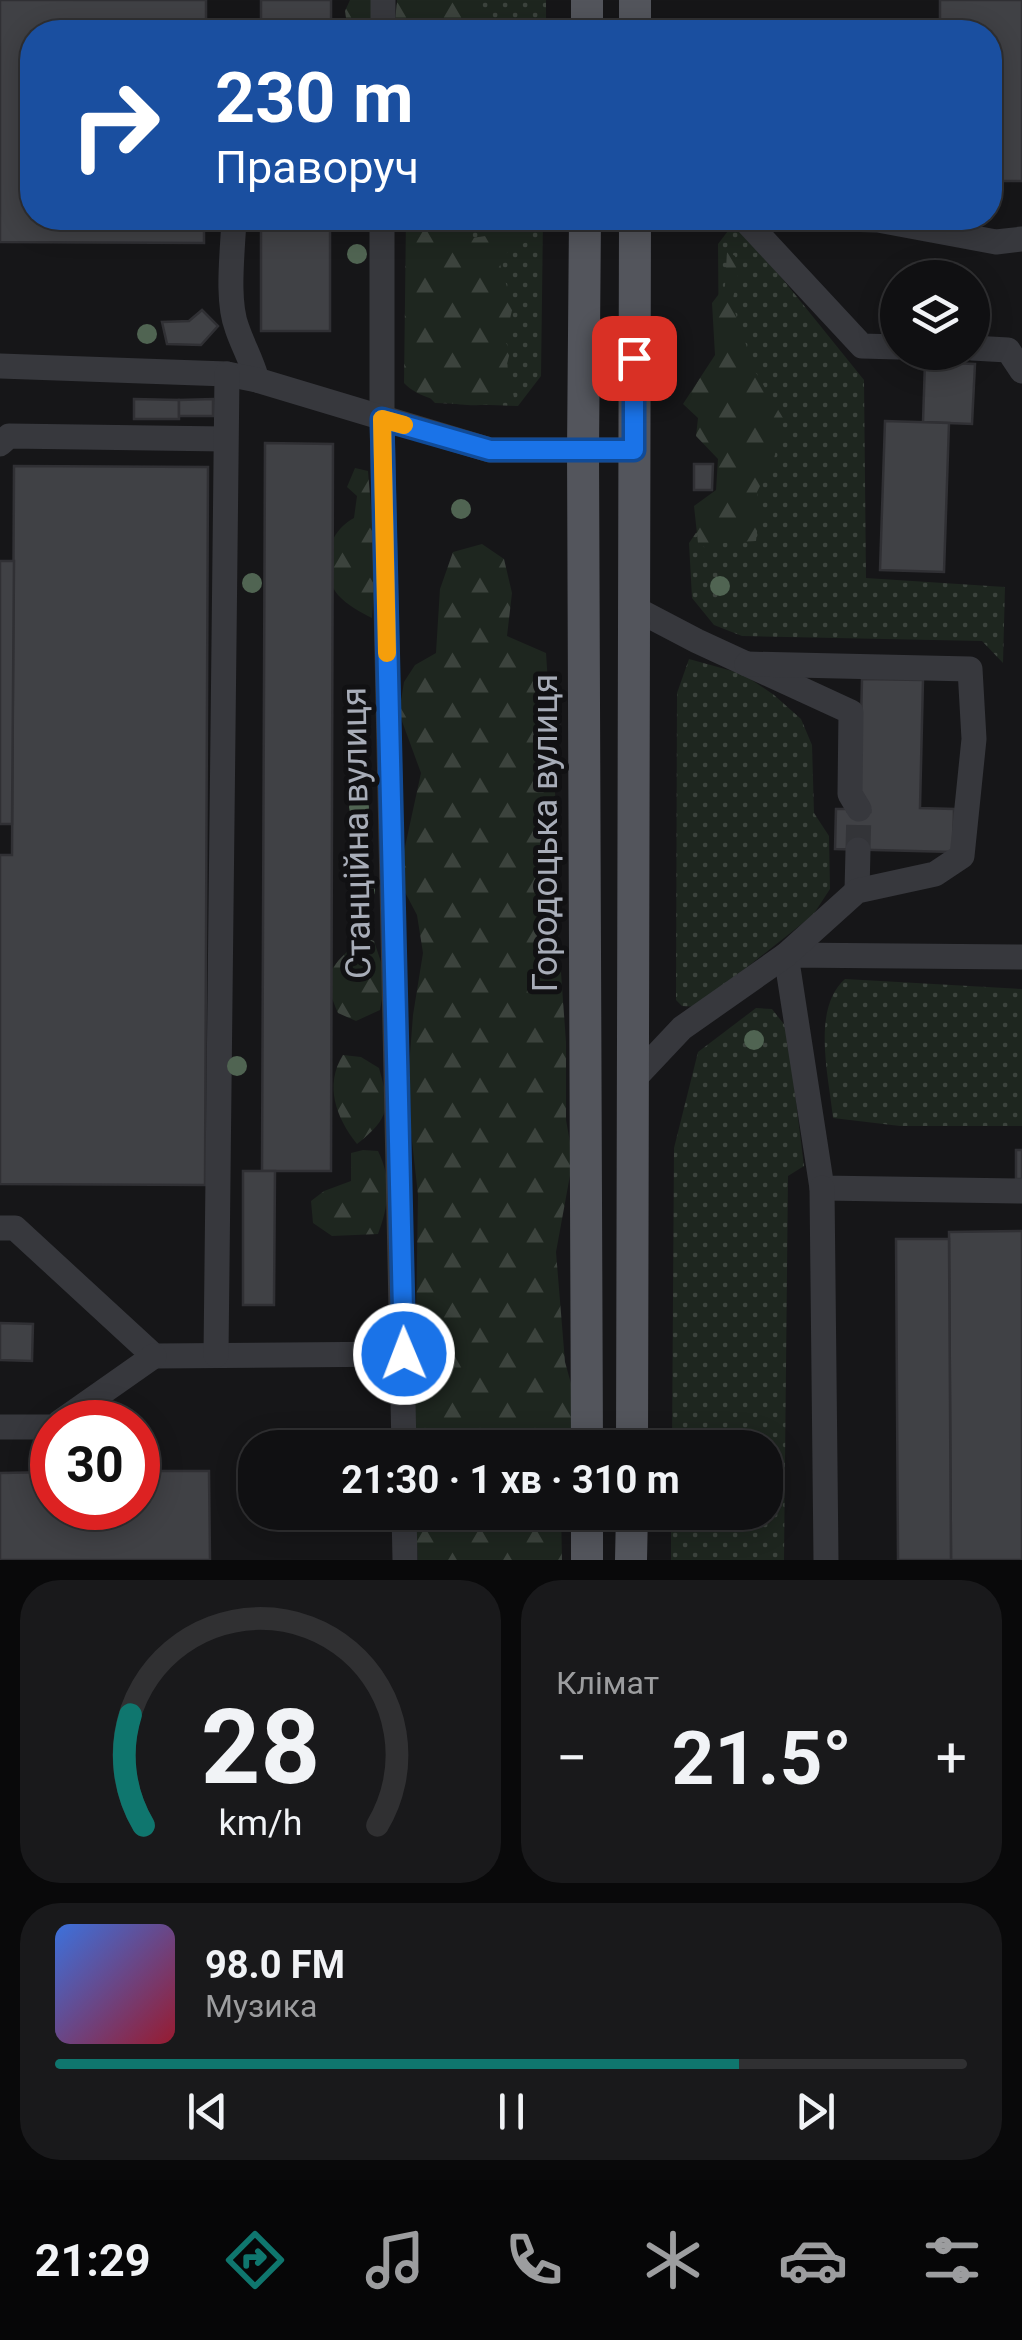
<!DOCTYPE html>
<html lang="uk">
<head>
<meta charset="utf-8">
<style>
	:root { --surface:#101012; --page:#19191b; --text:#f1f3f6; --muted:#9c9d9f; --line:#303032; --accent:#0f766e }
	body { margin:0; font-family:Roboto,sans-serif; background:var(--page); color:var(--text); height:100vh; display:flex; flex-direction:column; font-size:38px; white-space:nowrap }
	* { box-sizing:border-box; margin:0 }
	p { font-size:32px; color:var(--muted) }
	.icon { flex:none; width:55px; height:55px; fill:none; stroke:currentColor; stroke-width:2; stroke-linecap:round; stroke-linejoin:round }
	.map { position:relative; height:1560px; overflow:hidden }
	.panel { display:flex; flex-direction:column; gap:20px; padding:20px; background:#09090a; flex:1 }
	.panel>* { flex:none }
	.top-card { position:absolute; left:20px; top:20px; width:982px; height:210px; border-radius:40px; box-shadow:0 5px 25px #0003,0 0 0 2px var(--line); background:#1a4fa0; color:#fff; overflow:hidden }
	.controls { position:absolute; left:880px; top:260px; display:grid; gap:20px }
	.controls a { display:grid; place-items:center; width:110px; height:110px; border-radius:50%; background:var(--surface); box-shadow:0 5px 25px #0003,0 0 0 2px var(--line); font-size:50px }
	.speed { position:absolute; left:30px; top:1400px; display:flex; gap:20px; font-size:50px; font-weight:700; text-align:center }
	.speed>* { display:grid; place-content:center; width:130px; height:130px; border-radius:50%; background:var(--surface); box-shadow:0 5px 25px #0003,0 0 0 2px var(--line); line-height:1 }
	.speed .limit { border:15px solid #d22; background:#fff; color:#111 }
	.pin { position:absolute; display:grid; place-items:center; width:85px; height:85px; color:#fff; margin:-42px; border-radius:20px; box-shadow:0 5px 15px #0006 }
	.me { position:absolute; width:110px; margin:-55px; rotate:359deg; stroke-linejoin:round; filter:drop-shadow(0 0 8px #0008) }
	.turn { display:flex; align-items:center; gap:35px; height:210px; padding:0 30px; font-size:45px }
	.turn .icon { width:130px; height:130px; stroke-width:2.5 }
	.turn b { display:block; font-size:70px; line-height:85px }
	.big { font-size:75px; font-weight:700; line-height:1.1 }
	.panel .tile { flex:1; display:flex; flex-direction:column; justify-content:center; gap:15px; min-width:0; padding:0 35px; border-radius:40px; background:var(--page) }
	.panel .dial { align-items:center; gap:0 }
	.dial svg { height:260px; overflow:visible; fill:none; stroke:var(--line); stroke-width:7; stroke-linecap:round; text-anchor:middle }
	.dial text { fill:var(--text); stroke:none }
	.song { display:flex; align-items:center; gap:30px }
	.cover { width:120px; height:120px; border-radius:15px; background:linear-gradient(135deg,hsl(220 70% 55%),hsl(350 70% 35%)) }
	.played { height:10px; border-radius:5px; background:linear-gradient(90deg,var(--accent) 75%,var(--line) 75%) }
	.keys { display:flex; justify-content:space-around; direction:ltr }
	.heat { display:flex; justify-content:space-between; align-items:center; font-size:55px; direction:ltr }
	.panel .tiles { flex:1; display:grid; gap:20px; grid-template-columns:1fr 1fr }
	.tile:last-child { grid-column:span 2 }
	.trip { position:absolute; left:238px; top:1430px; width:545px; height:100px; border-radius:40px; background:var(--surface); box-shadow:0 5px 25px #0003,0 0 0 2px var(--line); font-weight:700; line-height:100px; text-align:center }
	.menu { display:flex; height:160px; justify-content:space-around; align-items:center; background:#060607; color:var(--muted) }
	.menu .icon { width:70px; height:70px }
	.menu .selected { color:var(--accent) }
	.menu b { font-size:45px; color:var(--text) }
	.map>svg:first-child { display:block }
	.grass { fill:url(#grass-dots) }
	.forest { fill:url(#forest-firs) }
	.building { fill:#404145; stroke:#303034; stroke-width:2.5 }
	.lines { fill:none; stroke-linecap:round; stroke-linejoin:round }
	.minor-tunnel { stroke:#333438; stroke-width:25; stroke-dasharray:25 12; stroke-linecap:butt }
	.minor { stroke:#37383d; stroke-width:25 }
	.major { stroke:#53555c; stroke-width:32 }
	.tree { fill:#506452 }
	.route-casing { stroke:#114b97; stroke-width:25 }
	.route { stroke:#1a73e8; stroke-width:18 }
	.slow { stroke:#f59e0b; stroke-width:18 }
	.labels { text-anchor:middle; stroke-width:10; stroke-linejoin:round; paint-order:stroke }
	.street-label { font-size:35px; fill:#a8adb8; stroke:#111113 }
</style>
</head>
<body>
<div class="map">
<svg width="1022" height="1560" viewBox="0 0 1022 1560">
	<defs>
		<pattern id="grass-dots" width="8" height="8" patternUnits="userSpaceOnUse" patternTransform="scale(2.5)"><rect width="8" height="8" fill="#1e261f"/><path d="M2 2h.1M6 6h.1" fill="none" stroke="#3c433d" stroke-width="1.8" stroke-linecap="round"/></pattern>
		<pattern id="forest-firs" width="22" height="20" patternUnits="userSpaceOnUse" patternTransform="scale(2.5)"><rect width="22" height="20" fill="#1e261f"/><path d="M5 1l3.5 6h-7zM16 11l3.5 6h-7z" fill="#3c433d"/></pattern>
	</defs>
	<rect width="100%" height="100%" fill="#161618"/>
	<!-- grass -->
	<g class="grass">
		<polygon points="412,0 546,0 546,32 411,32"/>
		<polygon points="409,218 543,218 541,376 518,406 435,403 408,375"/>
		<polygon points="731,227 743,230 864,380 866,578 1005,587 1003,663 982,641 742,636 714,625 692,598 689,543 720,498 718,244"/>
		<polygon points="689,659 743,674 774,695 801,719 812,745 814,813 829,836 830,889 813,915 697,1007 682,1006 676,1000 677,693"/>
		<path d="M845,979l177,10v137h-122l-67,-8c-4,-41 -22,-109 12,-139z"/>
		<polygon points="756,1008 772,1009 787,1028 804,1166 788,1176 784,1560 671,1560 671,1513 765,1512 765,1448 672,1447 674,1148 698,1052"/>
	</g>
	<!-- forest -->
	<g class="forest">
		<polygon points="350,0 373,0 377,32 348,32 345,11"/>
		<polygon points="397,0 478,0 497,32 394,32"/>
		<path d="M406,218h50l16,20 20,-3 -7,-17h47l-6,24 -28,16 15,48 -8,34 5,12 -3,12 7,34c-26,14 -91,7 -110,-15z"/>
		<polygon points="727,251 735,256 739,270 732,303 738,321 755,371 783,418 774,459 757,492 759,514 756,541 718,543 707,549 698,543 694,506 716,490 718,459 696,436 698,418 683,404 715,355 712,303 725,286"/>
		<path d="M355,468l13,3 8,97 -4,50c-12,-6 -25,-13 -34,-23 -20,-25 -11,-63 16,-77l3,-22 -10,-9z"/>
		<polygon points="482,544 504,559 512,593 507,636 546,653 556,808 554,875 566,1042 566,1120 573,1159 556,1252 565,1362 577,1405 570,1447 414,1447 418,1195 411,1132 409,1067 413,1015 423,953 417,915 398,879 421,773 399,713 404,682 415,665 436,653 440,589 453,552"/>
		<path d="M362,936l12,5 12,36 -6,33 -24,11 -18,-8c-20,-45 -4,-45 24,-77z"/>
		<path d="M343,1055l18,2 18,11c11,39 12,49 -22,76 -21,-26 -33,-59 -14,-89z"/>
		<path d="M363,1150l15,1c14,28 11,55 0,83l-46,2 -19,-13 -2,-22 13,-10 27,-10v-28z"/>
		<polygon points="415,1513 561,1513 562,1560 418,1560"/>
	</g>
	<!-- building -->
	<g class="building">
		<polygon points="0,0 206,0 206,32 32,32 32,218 204,218 204,243 0,242"/>
		<rect x="261" y="0" width="70" height="32"/>
		<polygon points="940,0 1022,0 1022,181 990,181 990,32 940,32"/>
		<rect x="261" y="218" width="69" height="12"/>
		<rect x="261" y="230" width="69" height="101"/>
		<polygon points="202,310 218,326 201,345 167,344 162,322 189,321"/>
		<polygon points="925,362 975,364 972,424 923,422"/>
		<polygon points="134,399 179,400 179,419 134,419"/>
		<polygon points="213,399 213,416 179,416 179,400"/>
		<polygon points="885,421 949,423 944,572 880,570"/>
		<polygon points="265,443 333,444 331,1171 262,1171"/>
		<polygon points="694,464 713,464 712,490 694,490"/>
		<polygon points="14,466 208,467 205,1185 0,1184 0,855 12,855"/>
		<polygon points="0,561 14,561 12,824 0,824"/>
		<polygon points="862,679 923,680 920,808 954,809 953,852 835,849 836,809 859,809"/>
		<polygon points="545,713 559,713 559,738 546,738"/>
		<rect x="1016" y="1150" width="6" height="29"/>
		<polygon points="243,1171 275,1171 274,1305 243,1305"/>
		<polygon points="1022,1231 1022,1560 951,1560 949,1232"/>
		<polygon points="896,1239 949,1239 951,1560 898,1560"/>
		<polygon points="0,1323 33,1324 32,1361 0,1360"/>
		<polygon points="138,1471 209,1471 210,1560 0,1560 0,1473 52,1472 52,1508 138,1508"/>
	</g>
	<g class="lines">
		<!-- minor-tunnel -->
		<polyline class="minor-tunnel" points="858,850 859,809"/>
		<!-- minor -->
		<g class="minor">
			<polyline points="383,32 383,0"/>
			<path d="M234,218c-1,31 -8,82 3,110 6,18 15,33 20,52"/>
			<polyline points="382,218 382,419 404,1448"/>
			<polyline points="743,218 862,346 898,347"/>
			<polyline points="805,218 878,220 996,242 1022,239"/>
			<polyline points="972,348 1008,350 1022,371"/>
			<polyline points="0,366 227,374 257,380 490,450 634,450"/>
			<polyline points="0,444 9,436 225,439"/>
			<polyline points="634,608 697,641 851,712 850,794 859,809"/>
			<polyline points="857,891 858,850"/>
			<polyline points="1022,957 786,955 822,1188 1022,1191"/>
			<polyline points="633,1080 682,1028 786,955 857,891 935,874 962,856 974,739 970,669 747,664"/>
			<polyline points="822,1188 826,1560"/>
			<polyline points="0,1228 15,1228 154,1356 404,1354"/>
			<polyline points="216,1355 227,374"/>
			<polyline points="60,1422 154,1356"/>
			<polyline points="0,1427 52,1427"/>
			<polyline points="404,1512 405,1560"/>
		</g>
		<!-- major -->
		<g class="major">
			<polyline points="587,32 587,0"/>
			<polyline points="635,32 635,0"/>
			<polyline points="585,218 583,451 587,1448"/>
			<polyline points="632,1448 635,218"/>
			<polyline points="587,1512 587,1560"/>
			<polyline points="631,1560 632,1512"/>
		</g>
	</g>
	<!-- trees -->
	<g class="tree">
		<circle cx="357" cy="254" r="10"/>
		<circle cx="147" cy="334" r="10"/>
		<circle cx="461" cy="509" r="10"/>
		<circle cx="252" cy="583" r="10"/>
		<circle cx="720" cy="586" r="10"/>
		<circle cx="359" cy="807" r="10"/>
		<circle cx="365" cy="890" r="10"/>
		<circle cx="754" cy="1040" r="10"/>
		<circle cx="237" cy="1066" r="10"/>
	</g>
	<g class="lines">
		<defs>
			<polyline id="route" points="404,1354 382,419 490,450 634,450 634,358"/>
		</defs>
		<!-- route casing -->
		<use href="#route" class="route-casing"/>
		<!-- route -->
		<use href="#route" class="route"/>
		<!-- slow -->
		<polyline class="slow" points="387,653 382,419 404,425"/>
	</g>
	<g class="labels">
		<!-- street labels -->
		<g class="street-label">
			<text transform="translate(356 833) rotate(-91)" y="12">Станційна вулиця</text>
			<text transform="translate(545 833) rotate(-90)" y="12">Городоцька вулиця</text>
		</g>
	</g>
</svg>
<div class="controls">
<a><svg class="icon" aria-label="layers" viewBox="0 0 24 24"><path d="M12 4l9 5-9 5-9-5zM3 14l9 5 9-5"/></svg></a>
</div>
<div class="speed"><div class="limit">30</div></div>
<div class="pin" style="left:634px;top:358px;background:#d93025"><svg class="icon" aria-label="arrive" viewBox="0 0 24 24"><path d="M6 21V4h12l-3 4 3 4H6"/></svg></div>
<svg class="me" style="left:404px;top:1354px" viewBox="-20 -20 40 40"><circle r="17" fill="#1a73e8" stroke="#fff" stroke-width="3"/><path d="M0-11L8 9 0 5-8 9z" fill="#fff"/></svg>
<div class="trip">21:30 · 1 хв · 310 m</div>
<div class="top-card">
<div class="turn"><svg class="icon" aria-label="right" viewBox="0 0 24 24"><path d="M7 20v-9h11M14 6l5 5-5 5"/></svg><div><b>230 m</b>Праворуч</div></div>
</div>
</div>
<section class="panel">
<div class="tiles">
<div class="tile dial"><svg viewBox="0 0 100 80">
<path d="M14 69A42 42 0 1 1 86 69"/>
<path d="M14 69A42 42 0 0 1 10 35" stroke="#0f766e"/>
<text x="50" y="56" font-size="32" font-weight="700">28</text>
<text x="50" y="72" font-size="11">km/h</text>
</svg></div>
<div class="tile"><p>Клімат</p>
<div class="heat"><a>−</a><b class="big">21.5°</b><a>+</a></div>
</div>
<div class="tile">
<div class="song"><i class="cover"></i><div><b>98.0 FM</b><p>Музика</p></div></div>
<div class="played"></div>
<div class="keys"><svg class="icon" aria-label="previous" viewBox="0 0 24 24"><path d="M18 5L8 12l10 7zM5 5v14"/></svg><svg class="icon" aria-label="pause" viewBox="0 0 24 24"><path d="M8 5v14M16 5v14"/></svg><svg class="icon" aria-label="next" viewBox="0 0 24 24"><path d="M6 5l10 7-10 7zM19 5v14"/></svg></div>
</div>
</div>
</section>
<nav class="menu">
<b>21:29</b>
<svg class="icon selected" aria-label="directions" viewBox="0 0 24 24"><path d="M12 3l9 9-9 9-9-9zM9 14v-3h6M13 9l2 2-2 2"/></svg>
<svg class="icon" aria-label="music" viewBox="0 0 24 24"><path d="M9 18V5l10-2v13"/><circle cx="6" cy="18" r="3"/><circle cx="16" cy="16" r="3"/></svg>
<svg class="icon" aria-label="phone" viewBox="0 0 24 24"><path d="M5 4h4l2 5-3 2q2 4 5 5l2-3 5 2v4C11 20 4 13 5 4z"/></svg>
<svg class="icon" aria-label="climate" viewBox="0 0 24 24"><path d="M12 3v18M4 7l16 10M4 17L20 7"/></svg>
<svg class="icon" aria-label="car" viewBox="0 0 24 24"><path d="M5 17H2v-5l4-1 3-4h7l3 4 3 1v5h-3M9 17h6M6 11h13"/><circle cx="7" cy="17" r="2"/><circle cx="17" cy="17" r="2"/></svg>
<svg class="icon" aria-label="filters" viewBox="0 0 24 24"><path d="M4 7h16M4 17h16"/><circle cx="9" cy="7" r="2"/><circle cx="15" cy="17" r="2"/></svg>
</nav>
</body>
</html>
